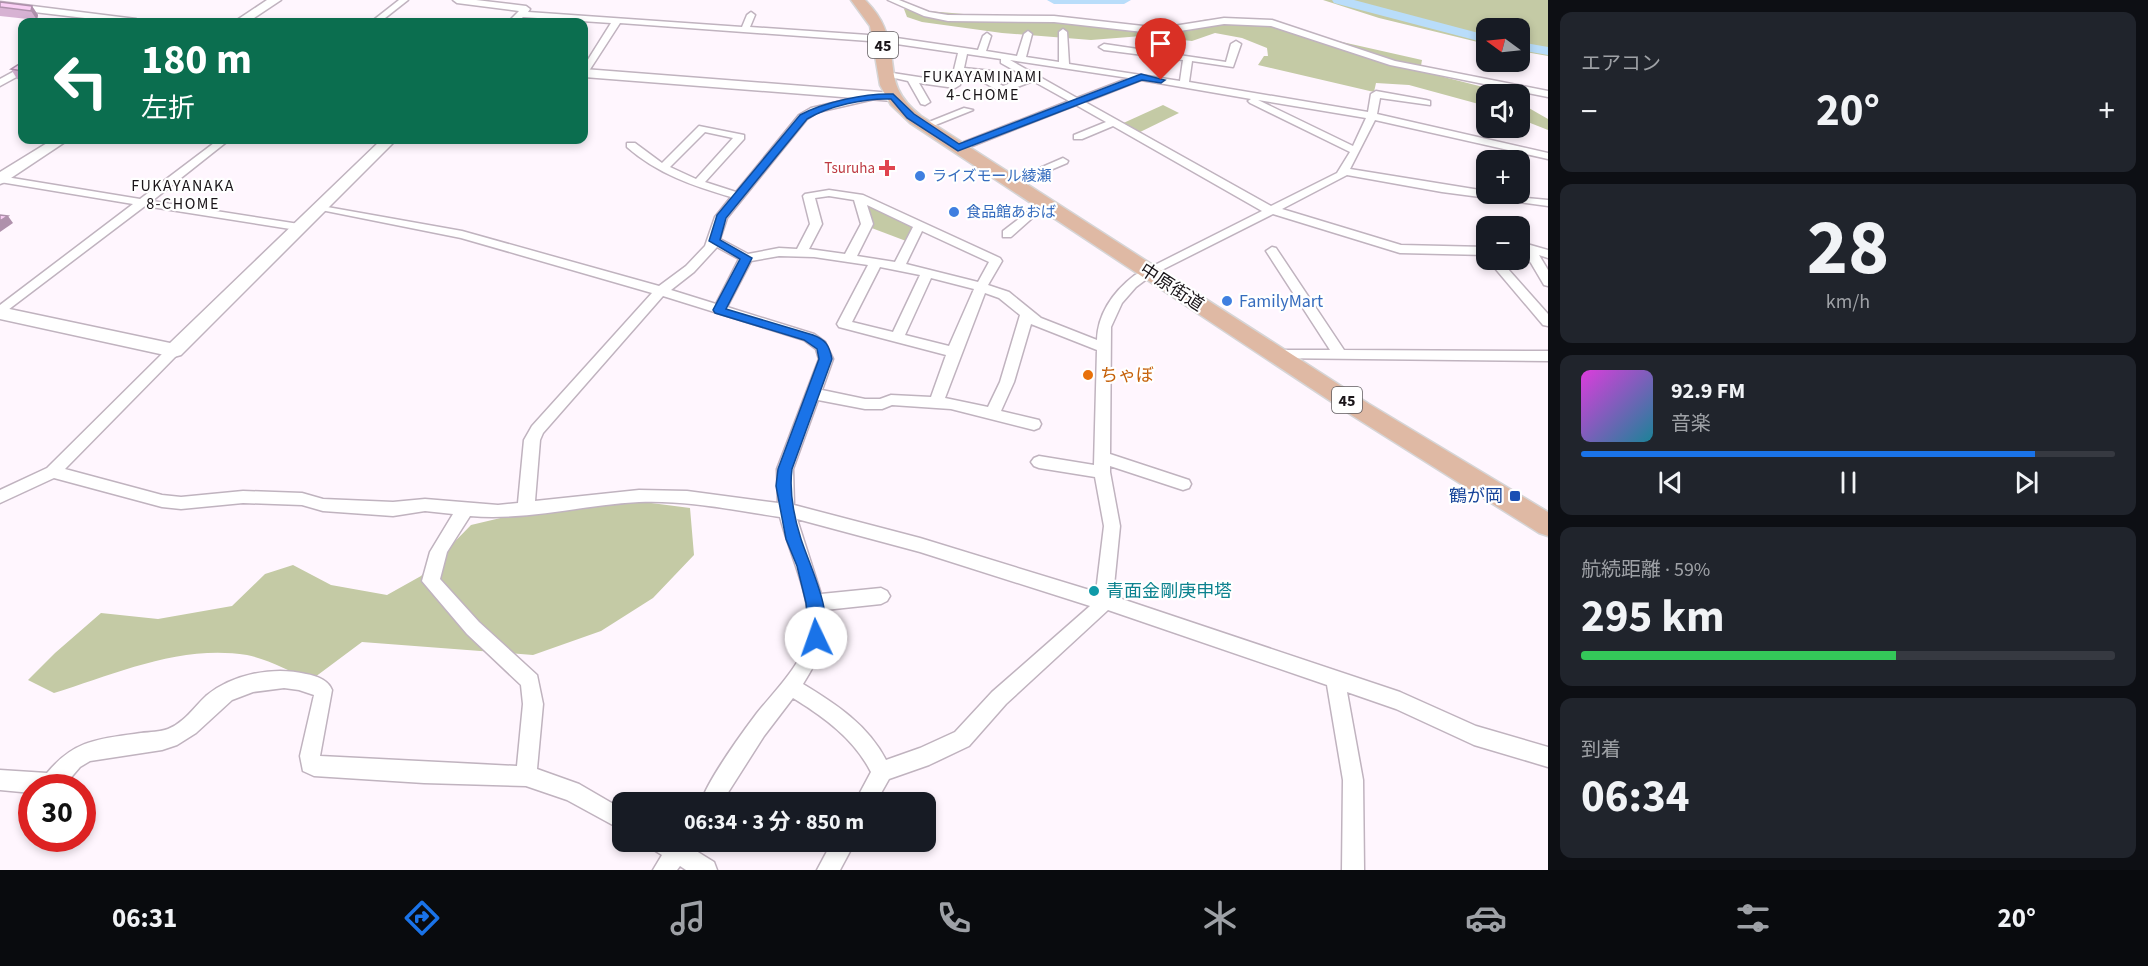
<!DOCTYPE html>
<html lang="ja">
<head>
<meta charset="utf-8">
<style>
	:root { --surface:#171b24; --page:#20242c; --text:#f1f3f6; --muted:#9ea1a6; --line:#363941; --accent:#1a73e8 }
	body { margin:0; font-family:"Source Sans 3","Noto Sans JP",sans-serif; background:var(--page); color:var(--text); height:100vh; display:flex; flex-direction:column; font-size:22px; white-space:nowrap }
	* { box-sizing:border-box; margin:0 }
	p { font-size:20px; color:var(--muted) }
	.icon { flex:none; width:33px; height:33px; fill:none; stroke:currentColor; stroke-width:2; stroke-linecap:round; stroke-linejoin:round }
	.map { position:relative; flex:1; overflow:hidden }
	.drawer { display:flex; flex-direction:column; gap:12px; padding:12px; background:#0d0f14; width:600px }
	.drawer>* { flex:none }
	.top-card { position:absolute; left:18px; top:18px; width:570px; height:126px; border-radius:12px; box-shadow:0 3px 9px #0003; background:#0b6e4f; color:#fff; overflow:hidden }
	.needle { width:39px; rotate:285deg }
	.fabs { position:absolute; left:1476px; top:18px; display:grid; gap:12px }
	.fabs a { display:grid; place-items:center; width:54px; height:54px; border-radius:12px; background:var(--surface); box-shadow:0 3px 9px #0003; font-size:30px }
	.speed { position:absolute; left:18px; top:774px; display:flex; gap:12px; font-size:30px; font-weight:700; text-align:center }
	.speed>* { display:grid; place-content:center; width:78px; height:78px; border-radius:50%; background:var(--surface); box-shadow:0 3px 9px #0003; line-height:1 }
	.speed .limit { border:9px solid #d22; background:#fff; color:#111 }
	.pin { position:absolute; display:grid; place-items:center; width:51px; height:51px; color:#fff; margin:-62px -26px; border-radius:50% 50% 50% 0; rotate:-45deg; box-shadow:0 0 6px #0007 }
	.pin .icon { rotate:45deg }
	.me { position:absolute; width:66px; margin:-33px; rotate:357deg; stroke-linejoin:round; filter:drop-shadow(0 0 4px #0008) }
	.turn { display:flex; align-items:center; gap:21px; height:126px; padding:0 24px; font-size:27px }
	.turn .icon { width:78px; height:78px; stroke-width:2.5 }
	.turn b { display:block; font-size:42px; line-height:51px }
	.big { font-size:45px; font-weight:700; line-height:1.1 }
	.drawer .widget { flex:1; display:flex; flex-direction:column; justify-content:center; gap:9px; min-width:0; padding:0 21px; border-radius:12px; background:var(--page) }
	.drawer .dial { align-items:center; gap:0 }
	.dial b { font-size:78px; line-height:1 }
	.song { display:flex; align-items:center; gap:18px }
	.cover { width:72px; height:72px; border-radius:9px; background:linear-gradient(135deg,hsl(300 70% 55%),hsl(190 70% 35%)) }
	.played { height:6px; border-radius:3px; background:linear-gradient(90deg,var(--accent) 85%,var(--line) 85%) }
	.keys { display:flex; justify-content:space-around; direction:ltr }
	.heat { display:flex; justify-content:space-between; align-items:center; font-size:33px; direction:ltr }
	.charge { height:9px; border-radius:4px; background:linear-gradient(90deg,#34c759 59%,var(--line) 0) }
	.trip { position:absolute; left:612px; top:792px; width:324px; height:60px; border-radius:12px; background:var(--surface); box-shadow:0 3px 9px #0003; font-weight:700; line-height:60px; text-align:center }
	.tabs { display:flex; height:96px; justify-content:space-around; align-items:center; background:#090b0e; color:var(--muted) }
	.tabs .icon { width:42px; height:42px }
	.tabs .current { color:var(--accent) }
	.tabs b { font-size:27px; color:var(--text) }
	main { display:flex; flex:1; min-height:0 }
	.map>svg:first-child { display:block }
	.green { fill:#c4caa5 }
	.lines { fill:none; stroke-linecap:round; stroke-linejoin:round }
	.river { fill:#b9ddfa; fill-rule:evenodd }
	.street-casing { stroke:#c0b3bf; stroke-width:3 }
	.secondary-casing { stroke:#c0b3bf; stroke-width:3 }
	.primary-casing { stroke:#d6d5d6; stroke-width:3 }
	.street { fill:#fff; fill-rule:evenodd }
	.secondary { fill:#fff; fill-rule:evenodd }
	.primary { fill:#dfb9a4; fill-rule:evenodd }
	.wall { fill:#d7b2d3 }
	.shaded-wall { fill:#af91ac }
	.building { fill:#facff5; stroke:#af91ac; stroke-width:1.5 }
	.route { fill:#1a73e8; stroke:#114b97; stroke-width:1.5 }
	.health-dot { fill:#e0444e; stroke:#fff; stroke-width:2 }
	.shop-dot { fill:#3f7fe0; stroke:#fff; stroke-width:2 }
	.food-dot { fill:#e8710a; stroke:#fff; stroke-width:2 }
	.transit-dot { fill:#1a4fb4; stroke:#fff; stroke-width:2 }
	.culture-dot { fill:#0f9aa8; stroke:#fff; stroke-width:2 }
	.labels { text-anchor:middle; stroke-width:4.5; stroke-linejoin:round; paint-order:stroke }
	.far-health-label { font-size:15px; fill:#be3a42; stroke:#fff; text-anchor:end }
	.far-shop-label { font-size:15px; fill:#366cbe; stroke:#fff; text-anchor:start }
	.shield { fill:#fff; stroke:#5f5b5e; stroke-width:1.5 }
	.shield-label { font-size:16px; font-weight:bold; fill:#1a1519 }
	.far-neighbourhood-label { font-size:16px; letter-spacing:1.5px; fill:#1a1519; stroke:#fff }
	.street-label { font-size:18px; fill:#1a1519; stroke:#fff }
	.shop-label { font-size:18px; fill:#366cbe; stroke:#fff; text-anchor:start }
	.food-label { font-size:18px; fill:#c56008; stroke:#fff; text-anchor:start }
	.transit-label { font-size:18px; fill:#164399; stroke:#fff; text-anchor:end }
	.culture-label { font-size:18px; fill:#0d838f; stroke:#fff; text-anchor:start }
</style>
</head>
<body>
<main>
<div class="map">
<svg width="1548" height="870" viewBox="0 0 1548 870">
	<rect width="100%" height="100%" fill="#fff6fe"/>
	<!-- green -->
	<g class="green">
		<polygon points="1323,0 1548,0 1548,56 1520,51 1520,28 1486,28 1486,44 1379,18"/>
		<polygon points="904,9 1142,29 1180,28 1202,20 1226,18 1249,21 1422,60 1420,71 1495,90 1504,94 1486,94 1486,106 1409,85 1376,83 1374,92 1258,65 1264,56 1268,56 1267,48 1242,38 1215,33 1192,41 1142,36 1091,40 1002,33 922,22 907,17"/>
		<polygon points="1520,103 1548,119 1548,130 1520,119"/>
		<polygon points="1163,105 1179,113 1136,134 1119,125"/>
		<polygon points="871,205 914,227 906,241 869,227 866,207"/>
		<path d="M628,500l62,8 4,47 -41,43 -52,33 -68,24 -171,-13 -51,38c-20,-8 -43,-21 -64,-25 -66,-11 -132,19 -193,38l-26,-13 27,-27 46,-40 57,6 74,-13 33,-32 28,-9 38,20 56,10 34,-19 50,-51 80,-19z"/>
	</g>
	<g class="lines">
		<!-- river -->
		<g class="river">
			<polygon points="1047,0 1131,0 1124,4 1054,4"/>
			<polygon points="1332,0 1354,0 1486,35 1486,43 1334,3"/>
			<polygon points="1520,42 1548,47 1548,55 1520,50"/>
		</g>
		<defs>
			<g id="street">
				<polygon points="399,0 408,0 380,22 371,22"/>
				<path d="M453,0h23l50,6 4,3 -2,3 214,15 5,-12 4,-3 4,3 -5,12 133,9 95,14 5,-14 4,-3 4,3 -5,15 31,5 7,-22 4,-3 4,3 -6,23 33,5v-30l4,-3 4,3 2,32 111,17 3,-21 -79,-10 -5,-3 5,-3 122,18 5,-18 5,-3 5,3 -8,23 -41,-6 -3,21 179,30 3,-18 5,-3 50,9 4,1v4l-50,-7 -3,16 171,39v6l-173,-39 -25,49 136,22v3l62,6v6l-106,-14 -95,-17 -65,34 119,36 85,2v8l-86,-2 -127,-39 -121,61 -16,12 -14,16 -11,24 -1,127 79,26 2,4 -2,4 -6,2 -73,-24v6l10,54 -7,70 287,96 76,34 72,21v20l-74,-22 -78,-36 -49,-17 16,88 1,90h-22l1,-90 -16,-95 -219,-75 -102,94 -37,42 -40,19 -40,14 -13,23h-21l16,-30c-17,-33 -47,-55 -78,-74l-29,38 -42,66h-21c7,-22 41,-69 56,-89 20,-25 53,-55 52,-90 -2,-36 -20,-71 -29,-106 -46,-7 -94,-17 -141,-15 -57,3 -112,19 -169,14l-23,36 -7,27 39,43 58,53 6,29 -6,65 42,15 43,25v21l-55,-30 -41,-14 -102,-3 -110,-7 -11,-5 -3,-15 14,-61 -15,-5 -15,-2 -31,4 -21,8 -36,33 -19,12 -15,5 -72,11 -10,6 -18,21h-30v5l-32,-3v-20l47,3c28,-34 53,-34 94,-40 9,-1 19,-1 27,-4 16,-6 26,-22 38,-33 26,-22 68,-30 100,-22 11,2 22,6 26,16l-12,66 197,10 6,-62 -2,-19 -54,-51 -45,-53 8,-29 23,-38 -28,-3 -32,5 -70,-5 -21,-6 -59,-2 -62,6 -19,-2 -108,-29 -54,25v-13l47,-22 122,-121h10l2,3 -2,3 -114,116 97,26 19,2 62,-6 59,2 21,6 70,3 32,-3 73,6 20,-2 6,-63 8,-14 120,-133 -191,-55 -145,-29v-4l146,26 197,55 27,-20 19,-20 10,-29 16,-20c-38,-11 -73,-23 -104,-50v-4h8l27,20 37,-37 45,9v4l-39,43 31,10 63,-77 12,-7 65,-15 3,1v4l-61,14 -11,7 -80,99 -7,21 28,15 31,-6 18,1 13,-25 -7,-28 2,-2 24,-4 34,5 137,63 2,3 -14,24 21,7 32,26 56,22c1,-27 17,-49 38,-65l127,-64 -149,-85 -31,13h-8v-4l32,-13 -30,-17 -114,45h-8v-4l115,-45 -36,-20 -31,12 -17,-10 -1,-8 -21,-2 -3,12 -5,3 -36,-5 11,19 -5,3 -4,-1 -13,-23 -27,-6 5,-3 65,10 7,-29 -75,-11 -263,-19 -33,51 -3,1v-9l27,-43 -88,-6 -6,5h-9l11,-11 -62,-8zM967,54l34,5v4l25,14 -23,9 -10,-6 -1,-9 -28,-3zM1010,60l119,18 -52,20zM1141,80l110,19 -3,2 2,2 100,49 -13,21 -66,33 -186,-104zM1258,100l108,18 -13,28zM705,132l28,6 -37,41 -26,-12zM829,196l25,4 7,24 -16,30 -36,-5 13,-25 -7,-26zM867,205l46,22 -18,35 -38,-6 16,-32zM922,231l67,31 -11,20 -72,-18zM717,247l22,12 -23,45 -45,-14 23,-18zM779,256l35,1 54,8 -31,59 2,3 107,28 -15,42 -40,-2 -11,4h-15l-43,-9 11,-31 -8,-17 -11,-8 -87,-27 24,-46zM880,267l40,8 -27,57 -41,-10zM931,278l43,11 -25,57 -44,-11zM985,293l14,5 21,17 -20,67 -12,25 -43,-9zM663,296l141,44 12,9 3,10 -42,110 1,34 -91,-12 -48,-1 -104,11 5,-61 3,-7zM1031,324l66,26 -3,115 -55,-9 -5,2 -3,4 3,4 5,2 56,9 9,49 -8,66 -176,-54 -126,-33 -1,-36 25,-69 47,9h17l10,-4 59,4 83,21 5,-2 2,-4 -2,-4 -38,-9 13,-29zM797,519l123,33 170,54 -98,86 -37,40 -35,16 -34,12c-18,-35 -50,-56 -83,-76 15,-24 26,-46 22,-74l56,-6 6,-3 3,-5 -3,-5 -6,-3 -60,6z"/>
				<polygon points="888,0 899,0 929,12 948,15 1054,16 1161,28 1224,18 1272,20 1395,61 1548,91 1548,97 1390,65 1271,26 1224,24 1161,34 1054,22 948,21 924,16"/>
				<polygon points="0,2 136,19 140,22 119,22 0,8"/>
				<polygon points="22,67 22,74 0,86 0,79"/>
				<polygon points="964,108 973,110 928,128 919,126"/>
				<polygon points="218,140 229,140 152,201 299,224 305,228 303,231 145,206 0,316 0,305 133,204 0,182 0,176 140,199"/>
				<polygon points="1063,158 1068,161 1067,163 1015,185 1011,186 1005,183"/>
				<polygon points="1043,200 1049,203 1047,205 1011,237 1003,237 1003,231"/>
				<polygon points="1486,228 1486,241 1480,237 1482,229"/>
				<polygon points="1520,242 1548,250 1548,258 1539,255 1548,270 1548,286 1544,285 1531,263 1520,251"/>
				<polygon points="1272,247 1276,248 1344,350 1548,351 1548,361 1271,358 1269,355 1271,352 1276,350 1330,350 1266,251"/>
				<polygon points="1488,260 1500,260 1548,314 1548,326 1543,325"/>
				<polygon points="651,842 695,842 693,849 714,862 717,870 686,870 680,866 677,870 653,870 662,855 654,850"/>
				<polygon points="832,842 855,842 840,870 817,870"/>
			</g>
			<g id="secondary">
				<polygon points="267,0 281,0 248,22 234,22"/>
				<polygon points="584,69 893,93 900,97 893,101 584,77"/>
				<polygon points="52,140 68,140 5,182 0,184 0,172"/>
				<polygon points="381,140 396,140 181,355 174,357 0,319 0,307 170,343"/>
			</g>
			<path id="primary" d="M851,0h14c8,8 15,17 19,27 16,38 -2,58 37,89l448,288 179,108v24l-9,-3 -186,-117 -443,-293 -19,-18 -11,-20 -10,-59z"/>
		</defs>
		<!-- street casing -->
		<use href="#street" class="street-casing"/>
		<!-- secondary casing -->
		<use href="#secondary" class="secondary-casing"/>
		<!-- primary casing -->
		<use href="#primary" class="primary-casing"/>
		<!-- street -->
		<use href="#street" class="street"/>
		<!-- secondary -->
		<use href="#secondary" class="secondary"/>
		<!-- primary -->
		<use href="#primary" class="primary"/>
	</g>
	<!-- wall -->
	<g class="wall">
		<polygon points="0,2 32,6 38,15 37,20 0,16"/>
		<polygon points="22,62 22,80 17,79 11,69"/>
	</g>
	<!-- shaded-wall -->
	<g class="shaded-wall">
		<polygon points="32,6 38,15 37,20 31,11"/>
		<polygon points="8,216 13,223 0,232 0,221"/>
	</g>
	<!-- building -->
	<g class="building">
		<polygon points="0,2 32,6 31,11 0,7"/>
		<polygon points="22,62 22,71 11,69"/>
		<polygon points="0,215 8,216 0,221"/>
	</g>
	<!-- route -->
	<path class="route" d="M1141,74l24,6 -4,3 -19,-3 -184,71 -51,-33 -16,-19c-27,-1 -62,7 -84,20l-81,99 -6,22 32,18 -26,51 87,26c13,5 16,10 19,24l-40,110c-3,23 2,48 9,70 9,28 34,76 21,104l-6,2 -6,-2 -4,-40 -9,-37 -11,-27 -10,-53 2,-17 41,-110 -2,-10 -13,-9 -89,-27 -2,-3 27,-51 -31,-18 8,-26 83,-100c24,-13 66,-22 93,-21l21,20 45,30z"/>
	<!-- markers -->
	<path class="health-dot" d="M884 159h6v6h6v6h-6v6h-6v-6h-6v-6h6z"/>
	<g class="shop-dot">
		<circle cx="920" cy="176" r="6"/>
		<circle cx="954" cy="212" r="6"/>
		<circle cx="1227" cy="301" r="6"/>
	</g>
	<circle class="food-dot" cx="1088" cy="375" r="6"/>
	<rect class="transit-dot" x="1509" y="490" width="12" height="12" rx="3"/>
	<circle class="culture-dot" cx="1094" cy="591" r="6"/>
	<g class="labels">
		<!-- far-health labels -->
		<g class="far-health-label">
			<text x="875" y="173">Tsuruha</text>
		</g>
		<!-- far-shop labels -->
		<g class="far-shop-label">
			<text x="932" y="181">ライズモール綾瀬</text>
			<text x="966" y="217">食品館あおば</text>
		</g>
		<!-- shield labels -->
		<g class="shield">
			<rect x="868" y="32" width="30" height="26" rx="4.5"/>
			<rect x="1332" y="387" width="30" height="26" rx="4.5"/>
		</g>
		<g class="shield-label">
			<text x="883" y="51">45</text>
			<text x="1347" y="406">45</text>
		</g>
		<!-- far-neighbourhood labels -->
		<g class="far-neighbourhood-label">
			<text x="983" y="82">FUKAYAMINAMI<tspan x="983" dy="18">4-CHOME</tspan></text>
			<text x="183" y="191">FUKAYANAKA<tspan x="183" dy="18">8-CHOME</tspan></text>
		</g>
		<!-- street labels -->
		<g class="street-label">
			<text transform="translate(1172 287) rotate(33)" y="6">中原街道</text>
		</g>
		<!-- shop labels -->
		<g class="shop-label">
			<text x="1239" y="307">FamilyMart</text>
		</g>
		<!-- food labels -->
		<g class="food-label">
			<text x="1100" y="381">ちゃぼ</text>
		</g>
		<!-- transit labels -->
		<g class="transit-label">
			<text x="1503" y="502">鶴が岡</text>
		</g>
		<!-- culture labels -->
		<g class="culture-label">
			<text x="1106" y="597">青面金剛庚申塔</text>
		</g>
	</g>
</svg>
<div class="fabs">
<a><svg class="needle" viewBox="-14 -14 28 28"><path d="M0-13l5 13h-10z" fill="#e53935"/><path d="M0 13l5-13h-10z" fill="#9ea1a6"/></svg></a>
<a><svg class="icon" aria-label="sound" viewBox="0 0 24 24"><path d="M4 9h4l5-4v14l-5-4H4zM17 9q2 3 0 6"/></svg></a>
<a>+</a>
<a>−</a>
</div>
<div class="speed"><div class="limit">30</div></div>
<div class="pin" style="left:1161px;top:80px;background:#d93025"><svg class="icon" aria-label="arrive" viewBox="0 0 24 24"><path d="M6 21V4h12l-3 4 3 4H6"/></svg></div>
<svg class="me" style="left:816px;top:638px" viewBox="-20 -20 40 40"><circle r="19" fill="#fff"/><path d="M0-13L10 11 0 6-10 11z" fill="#1a73e8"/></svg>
<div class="trip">06:34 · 3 分 · 850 m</div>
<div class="top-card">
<div class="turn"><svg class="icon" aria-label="left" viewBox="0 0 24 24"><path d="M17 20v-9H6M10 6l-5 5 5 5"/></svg><div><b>180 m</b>左折</div></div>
</div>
</div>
<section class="drawer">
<div class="widget"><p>エアコン</p>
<div class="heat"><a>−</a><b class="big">20°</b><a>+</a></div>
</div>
<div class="widget dial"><b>28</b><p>km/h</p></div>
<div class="widget">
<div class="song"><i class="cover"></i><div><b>92.9 FM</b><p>音楽</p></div></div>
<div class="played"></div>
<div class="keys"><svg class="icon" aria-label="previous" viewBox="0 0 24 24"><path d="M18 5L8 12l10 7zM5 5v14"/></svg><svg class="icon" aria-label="pause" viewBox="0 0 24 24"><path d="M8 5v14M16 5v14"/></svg><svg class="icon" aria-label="next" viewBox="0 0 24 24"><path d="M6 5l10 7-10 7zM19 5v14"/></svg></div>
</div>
<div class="widget"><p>航続距離 · 59%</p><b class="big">295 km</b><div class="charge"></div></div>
<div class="widget"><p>到着</p><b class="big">06:34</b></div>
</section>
</main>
<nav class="tabs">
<b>06:31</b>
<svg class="icon current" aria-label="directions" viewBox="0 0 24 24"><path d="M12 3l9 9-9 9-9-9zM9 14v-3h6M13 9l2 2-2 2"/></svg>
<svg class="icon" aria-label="music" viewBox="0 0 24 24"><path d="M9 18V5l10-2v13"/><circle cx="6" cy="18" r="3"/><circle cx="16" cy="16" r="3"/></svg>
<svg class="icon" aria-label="phone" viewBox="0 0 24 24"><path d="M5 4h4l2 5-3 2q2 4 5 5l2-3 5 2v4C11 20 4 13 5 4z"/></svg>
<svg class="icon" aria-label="climate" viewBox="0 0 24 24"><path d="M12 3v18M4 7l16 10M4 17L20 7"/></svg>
<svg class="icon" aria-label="car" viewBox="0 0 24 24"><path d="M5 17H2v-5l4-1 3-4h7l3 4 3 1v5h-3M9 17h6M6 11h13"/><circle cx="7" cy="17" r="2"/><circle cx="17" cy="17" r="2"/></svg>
<svg class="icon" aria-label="filters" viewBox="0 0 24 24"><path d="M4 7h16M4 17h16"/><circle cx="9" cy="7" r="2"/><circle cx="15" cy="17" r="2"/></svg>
<b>20°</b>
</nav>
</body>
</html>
